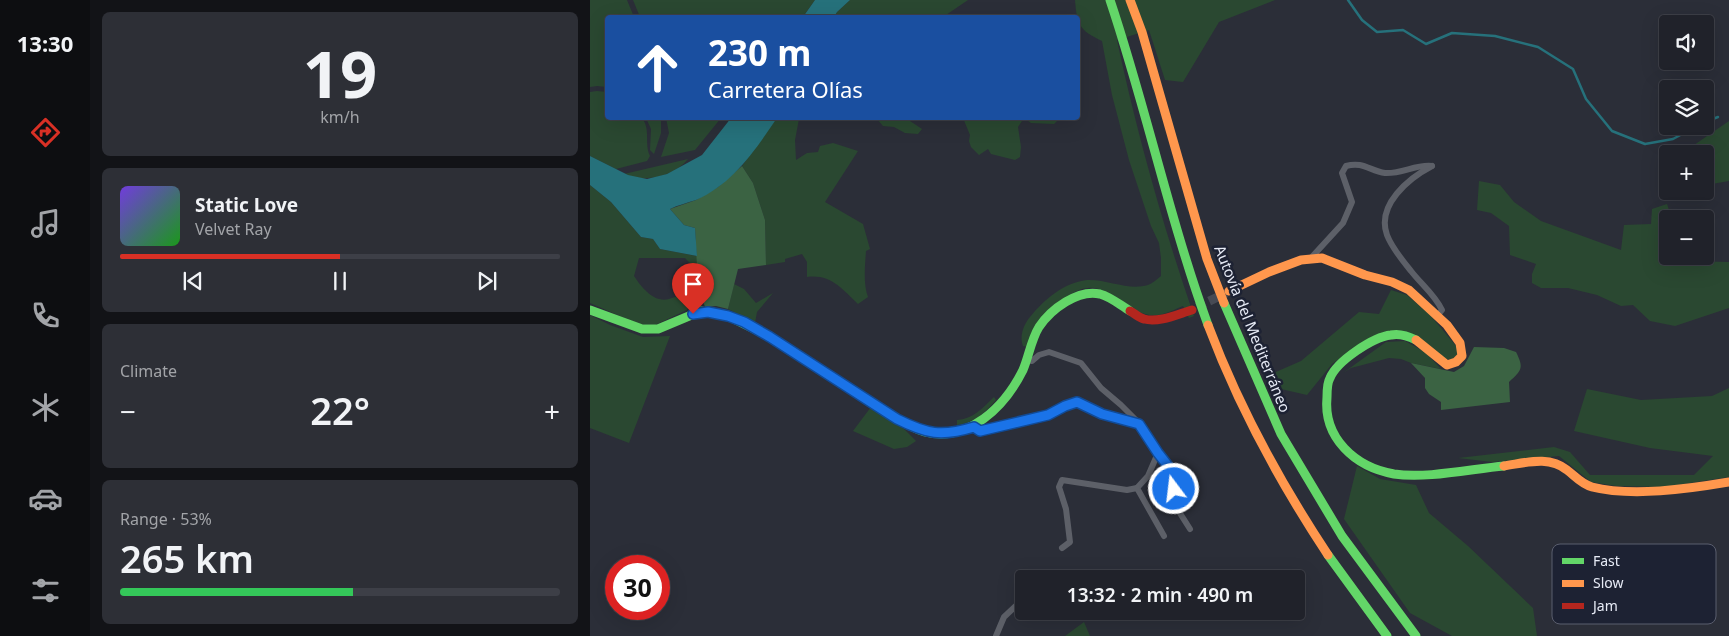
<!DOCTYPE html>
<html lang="en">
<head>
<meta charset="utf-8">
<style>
	:root { --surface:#20222a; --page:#2d2f36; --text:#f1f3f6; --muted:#a2a4a8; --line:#3d3f47; --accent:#d93025 }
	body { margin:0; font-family:"Noto Sans",sans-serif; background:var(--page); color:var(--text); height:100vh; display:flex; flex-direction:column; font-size:19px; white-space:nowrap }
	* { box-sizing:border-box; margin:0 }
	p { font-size:16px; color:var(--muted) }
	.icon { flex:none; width:28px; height:28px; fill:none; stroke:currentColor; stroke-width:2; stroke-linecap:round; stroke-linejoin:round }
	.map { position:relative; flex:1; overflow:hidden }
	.sheet { display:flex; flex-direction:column; gap:12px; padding:12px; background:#121317; width:500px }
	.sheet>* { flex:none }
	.hud { position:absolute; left:15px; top:15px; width:475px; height:105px; border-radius:5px; box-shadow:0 5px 20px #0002,0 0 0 1px var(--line); background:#1a4fa0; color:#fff; overflow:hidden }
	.controls { position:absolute; left:1069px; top:15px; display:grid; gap:10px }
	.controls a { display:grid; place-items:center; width:55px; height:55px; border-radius:5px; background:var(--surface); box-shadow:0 5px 20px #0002,0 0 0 1px var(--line); font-size:25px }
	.speed { position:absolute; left:15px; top:555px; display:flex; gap:10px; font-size:25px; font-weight:700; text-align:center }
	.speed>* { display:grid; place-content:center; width:65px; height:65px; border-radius:50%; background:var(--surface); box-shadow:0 5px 20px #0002,0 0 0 1px var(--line); line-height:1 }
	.speed .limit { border:8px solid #d22; background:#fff; color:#111 }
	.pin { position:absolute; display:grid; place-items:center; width:42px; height:42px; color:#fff; margin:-51px -21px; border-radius:50% 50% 50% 0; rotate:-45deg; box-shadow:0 0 5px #0007 }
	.pin .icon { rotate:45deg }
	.me { position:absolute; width:55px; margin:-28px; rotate:345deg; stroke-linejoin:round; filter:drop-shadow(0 0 4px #0008) }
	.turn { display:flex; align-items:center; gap:18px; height:105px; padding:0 20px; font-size:22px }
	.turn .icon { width:65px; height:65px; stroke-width:2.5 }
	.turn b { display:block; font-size:35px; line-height:42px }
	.big { font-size:38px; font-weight:600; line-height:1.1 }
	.sheet .widget { flex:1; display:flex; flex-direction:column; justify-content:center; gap:8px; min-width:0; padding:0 18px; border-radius:8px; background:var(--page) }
	.sheet .dial { align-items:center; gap:0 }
	.dial b { font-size:65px; line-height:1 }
	.song { display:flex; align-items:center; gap:15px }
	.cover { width:60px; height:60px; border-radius:8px; background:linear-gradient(135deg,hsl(260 70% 55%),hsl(120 70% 35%)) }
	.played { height:5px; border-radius:2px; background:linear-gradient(90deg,var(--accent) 50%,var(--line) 50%) }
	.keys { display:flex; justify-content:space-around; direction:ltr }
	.heat { display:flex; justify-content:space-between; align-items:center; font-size:28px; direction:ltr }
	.charge { height:8px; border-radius:4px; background:linear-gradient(90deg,#34c759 53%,var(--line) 0) }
	.trip { position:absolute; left:425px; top:570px; width:290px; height:50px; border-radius:5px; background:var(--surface); box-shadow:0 5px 20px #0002,0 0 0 1px var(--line); font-weight:600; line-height:50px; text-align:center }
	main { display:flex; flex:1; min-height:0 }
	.tab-bar { display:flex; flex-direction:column; width:90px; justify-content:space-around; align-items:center; background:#0d0e11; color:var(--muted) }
	.tab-bar .icon { width:35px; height:35px }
	.tab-bar .active { color:var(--accent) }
	.tab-bar b { font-size:22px; color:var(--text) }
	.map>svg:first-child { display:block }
	.green { fill:#2a4831 }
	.forest { fill:#3b6343 }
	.water { fill:#26717b }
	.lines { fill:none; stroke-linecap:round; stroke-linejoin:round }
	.stream { stroke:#26717b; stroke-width:2.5 }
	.secondary-tunnel { stroke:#474a54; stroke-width:9; stroke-dasharray:9 4.5; stroke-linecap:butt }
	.street { stroke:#5d6068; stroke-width:6 }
	.fast { stroke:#63d668; stroke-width:9 }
	.slow { stroke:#ff974d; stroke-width:9 }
	.jam { stroke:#b3261e; stroke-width:9 }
	.route-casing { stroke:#114b97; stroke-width:12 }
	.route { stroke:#1a73e8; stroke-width:9 }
	.labels { text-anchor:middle; stroke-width:5; stroke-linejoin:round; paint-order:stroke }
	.street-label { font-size:15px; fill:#e7ebf6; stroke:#1d2233 }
	.key { fill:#1d2233; stroke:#5a5e6e; stroke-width:1 }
	.key-label { font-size:14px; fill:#e7ebf6 }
</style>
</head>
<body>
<main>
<nav class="tab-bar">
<b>13:30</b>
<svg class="icon active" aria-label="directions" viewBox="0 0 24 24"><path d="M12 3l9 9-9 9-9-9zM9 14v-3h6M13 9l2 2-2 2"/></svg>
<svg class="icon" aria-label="music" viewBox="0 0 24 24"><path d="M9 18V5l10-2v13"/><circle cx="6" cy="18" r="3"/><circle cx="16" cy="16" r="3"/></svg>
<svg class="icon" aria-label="phone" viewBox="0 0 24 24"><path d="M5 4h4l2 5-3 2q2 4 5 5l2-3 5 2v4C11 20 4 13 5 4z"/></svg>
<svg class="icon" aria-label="climate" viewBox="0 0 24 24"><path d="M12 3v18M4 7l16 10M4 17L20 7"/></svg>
<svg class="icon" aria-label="car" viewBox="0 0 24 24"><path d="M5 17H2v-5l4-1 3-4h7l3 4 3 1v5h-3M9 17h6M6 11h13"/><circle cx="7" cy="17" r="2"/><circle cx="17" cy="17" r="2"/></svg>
<svg class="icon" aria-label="filters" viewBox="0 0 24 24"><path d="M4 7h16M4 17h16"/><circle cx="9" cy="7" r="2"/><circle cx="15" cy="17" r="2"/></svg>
</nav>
<section class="sheet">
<div class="widget dial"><b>19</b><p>km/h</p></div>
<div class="widget">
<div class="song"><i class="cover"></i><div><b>Static Love</b><p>Velvet Ray</p></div></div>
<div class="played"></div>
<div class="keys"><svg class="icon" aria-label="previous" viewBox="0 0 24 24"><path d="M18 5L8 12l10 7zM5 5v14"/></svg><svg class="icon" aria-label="pause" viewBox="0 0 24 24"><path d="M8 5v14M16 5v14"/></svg><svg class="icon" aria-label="next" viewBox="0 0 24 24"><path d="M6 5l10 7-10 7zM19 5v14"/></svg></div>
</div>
<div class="widget"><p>Climate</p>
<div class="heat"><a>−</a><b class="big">22°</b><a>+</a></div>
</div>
<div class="widget"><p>Range · 53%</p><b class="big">265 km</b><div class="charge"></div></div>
</section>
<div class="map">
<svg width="1139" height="636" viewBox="0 0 1139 636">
	<rect width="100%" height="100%" fill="#2b2e38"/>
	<!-- green -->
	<g class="green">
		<polygon points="0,0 37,0 44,17 18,18 17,87 7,86 0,87"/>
		<polygon points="43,0 225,0 212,18 50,17"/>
		<polygon points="260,0 378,0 353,17 244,18 247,12"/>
		<path d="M485,0h200l-56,22 -36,60 -18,-2 -16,-50 -32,10c20,94 46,186 77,276l-5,2 -6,-12c-8,3 -16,8 -25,9 -36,5 -54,-55 -99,-11 -13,12 -22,29 -32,43l-4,-1c-4,-10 1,-22 7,-29 15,-18 33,-34 57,-37 21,-1 41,11 61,5 5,-2 9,-6 13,-9v-18l-2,-15 -8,-17 -22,-66 -17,-65 -10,-54c-23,-11 -25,-16 -27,-41z"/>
		<path d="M7,91l10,1 1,26h34c9,12 2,25 8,38l-3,5 -31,8 -26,-13v-64z"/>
		<polygon points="56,118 71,118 71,133 64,154 60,150 61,129"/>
		<polygon points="76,118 131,118 105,150 71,157 79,133"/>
		<path d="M187,118h28l-6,1 -4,21 1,20 11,-7 11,-1 2,-6 13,-3 25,8 -33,51 38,22 7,25 -4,2c-1,15 -3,33 2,46l-10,7c-16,-15 -27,-30 -51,-27v-15l-5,-8 -17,5v3l-19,3 -1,-45 -12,-37 -11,-17z"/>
		<polygon points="280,118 320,118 320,121 332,129 328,134 315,133 304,127 293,126 287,119"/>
		<polygon points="373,118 470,118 464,124 441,123 434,118 428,127 431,147 430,157 425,160 401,154 398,149 389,155 381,147 379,141 380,135"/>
		<polygon points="1139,121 1139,181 1122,184 1115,182 1115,154 1091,154"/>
		<path d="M98,159c-15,18 -43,24 -64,15z"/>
		<polygon points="889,181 910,185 924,202 951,221 1031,250 1034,225 1061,224 1062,209 1077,204 1082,219 1078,219 1078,256 1094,256 1096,261 1139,262 1139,308 1085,326 1060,321 1043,305 1031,306 1007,295 978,288 951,288 942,283 942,274 946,264 920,255 919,226 901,213 887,210"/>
		<path d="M0,185l21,17 30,35 12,2 7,10 37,7v8h-6l-6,-6h-46l-5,18c8,12 20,27 35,23 9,-3 15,-6 24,-3l-6,14 -32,15 -17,-1 -48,-21z"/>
		<polygon points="144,284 154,289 166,303 183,293 167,312 165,323 138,309"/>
		<polygon points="801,290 817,295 840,315 867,347 867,355 861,360 853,358 827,338 795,332 775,341 742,364 717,395 678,386 674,377 711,361 769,312 789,314"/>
		<polygon points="0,315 20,325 53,337 80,336 39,443 0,428"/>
		<polygon points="815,341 835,352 851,369 821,363 811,359 799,358 761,368 753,373 796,342"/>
		<polygon points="1139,388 1139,477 1074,487 1026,486 1001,482 969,456 902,462 868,458 964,447 980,452 1000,475 1104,475 1123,456 1060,448 984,431 997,389 1051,400 1122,396"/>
		<path d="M404,397l2,3c-11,12 -21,23 -39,25v-5c16,-1 26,-12 37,-23z"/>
		<polygon points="281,407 313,428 326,441 317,447 304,449 263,431"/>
		<polygon points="767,466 790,479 826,485 839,513 878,546 943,608 947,636 862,636 820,613 754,519"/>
		<polygon points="494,622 500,636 475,636"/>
	</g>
	<!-- forest -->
	<g class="forest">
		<polygon points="152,166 163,183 175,220 176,265 148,269 138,309 126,306 115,307 108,286 105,228 94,225 80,209 106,200 128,187"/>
		<path d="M884,347l30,1 12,4c8,16 6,18 -7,30l1,20 -69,8v-8l-12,-8 -4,-6v-10l-14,-15 43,9 10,-6z"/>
	</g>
	<!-- water -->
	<g class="water">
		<polygon points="225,0 260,0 247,12 244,17 213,17"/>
		<path d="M141,118h46c-21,31 -44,66 -81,82 -9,3 -18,5 -26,9l14,16 11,3 2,28 -37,-7 -7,-10 -12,-2 -30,-35 -21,-17v-29l38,19 19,4 20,-5 35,-19z"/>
	</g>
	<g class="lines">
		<!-- stream -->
		<g class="stream">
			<polyline points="758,0 772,20 787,32 813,30 836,44 862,33 905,36 948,47 983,69 996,99 1022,131 1055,144 1083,139 1107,126"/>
			<polyline points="1115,122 1128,117"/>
		</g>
		<!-- secondary-tunnel -->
		<polyline class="secondary-tunnel" points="607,307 636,293"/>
		<!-- street -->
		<g class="street">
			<path d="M842,166c-23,12 -56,39 -45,69 5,13 15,25 24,36 10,13 24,24 31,39l-4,5"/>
			<path d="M720,259l33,-36 9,-21 -10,-29 4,-7c17,-5 24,5 39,7 17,1 31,-9 47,-7"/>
			<polyline points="436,360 442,361 449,355 459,352 491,363 511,388 531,405 549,423 568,453 582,471 586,507 600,529"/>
			<polyline points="384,427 390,431 458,415 475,406 487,401 512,414 549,423"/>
			<polyline points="568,453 558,476 547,488 574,536"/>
			<polyline points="472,548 480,542 476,509 469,487 472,480 537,490 547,488"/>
			<polyline points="406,636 414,617 430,602"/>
		</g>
		<!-- fast -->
		<g class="fast">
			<path d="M520,0c36,107 59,218 98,325"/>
			<polyline points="634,303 691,434 752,536 826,636"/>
			<path d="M0,310l52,19h16l43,-18 27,5 42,21 127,82c9,5 18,10 28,13 44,11 80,-26 98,-62 6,-14 8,-30 16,-43 12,-18 39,-38 61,-33 11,3 20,11 30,17"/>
			<path d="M826,340c-8,-4 -16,-7 -25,-5 -18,2 -54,26 -61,43 -3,5 -3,13 -3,19 -4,41 28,70 67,77 32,5 77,-5 110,-8"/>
			<polyline points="738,555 797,636"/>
		</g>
		<!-- slow -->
		<g class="slow">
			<polyline points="540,0 552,32 617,259 634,303"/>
			<polyline points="639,291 679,272 711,260 732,258 775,275 802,282 819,290 857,325 870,343 872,356 866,362 857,365 826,340"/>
			<path d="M618,325c30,80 73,159 120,230"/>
			<path d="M914,466c21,-3 45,-11 63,4 8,6 14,14 25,17 40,10 96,2 137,-5"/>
		</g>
		<!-- jam -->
		<path class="jam" d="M540,311c4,2 9,7 14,8 15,4 34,-5 48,-9"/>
	</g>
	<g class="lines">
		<defs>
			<path id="route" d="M103,314l15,-2 20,4 16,6 26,15 127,82c30,15 44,18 77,8l6,4 68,-16 17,-9 12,-4 25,12 37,10 19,29 14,18 2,18"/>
		</defs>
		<!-- route casing -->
		<use href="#route" class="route-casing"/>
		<!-- route -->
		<use href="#route" class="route"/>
	</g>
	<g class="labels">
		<!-- street labels -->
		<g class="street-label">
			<text transform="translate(662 329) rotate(68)" y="5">Autovía del Mediterráneo</text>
		</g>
	</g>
	<!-- legend -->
	<rect x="962" y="544" width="164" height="80" rx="8" class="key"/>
	<rect x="972" y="558" width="22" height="6" fill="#63d668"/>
	<rect x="972" y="580" width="22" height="7" fill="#ff974d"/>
	<rect x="972" y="603" width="22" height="6" fill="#b3261e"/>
	<g class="key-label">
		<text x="1003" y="566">Fast</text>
		<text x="1003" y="588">Slow</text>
		<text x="1003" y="611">Jam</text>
	</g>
</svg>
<div class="controls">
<a><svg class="icon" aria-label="sound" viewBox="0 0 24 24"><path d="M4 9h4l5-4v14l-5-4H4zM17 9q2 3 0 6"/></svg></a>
<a><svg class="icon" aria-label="layers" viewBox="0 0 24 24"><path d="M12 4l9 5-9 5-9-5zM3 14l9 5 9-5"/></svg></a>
<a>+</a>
<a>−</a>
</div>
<div class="speed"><div class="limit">30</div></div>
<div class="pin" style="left:103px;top:314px;background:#d93025"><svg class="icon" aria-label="arrive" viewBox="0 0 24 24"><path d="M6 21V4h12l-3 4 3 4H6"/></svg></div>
<svg class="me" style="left:584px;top:489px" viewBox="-20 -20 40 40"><circle r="17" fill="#1a73e8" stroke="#fff" stroke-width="3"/><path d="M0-11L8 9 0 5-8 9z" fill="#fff"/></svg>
<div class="trip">13:32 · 2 min · 490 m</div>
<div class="hud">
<div class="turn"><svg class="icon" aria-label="ahead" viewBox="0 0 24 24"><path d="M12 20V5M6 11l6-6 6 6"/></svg><div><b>230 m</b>Carretera Olías</div></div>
</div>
</div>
</main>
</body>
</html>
